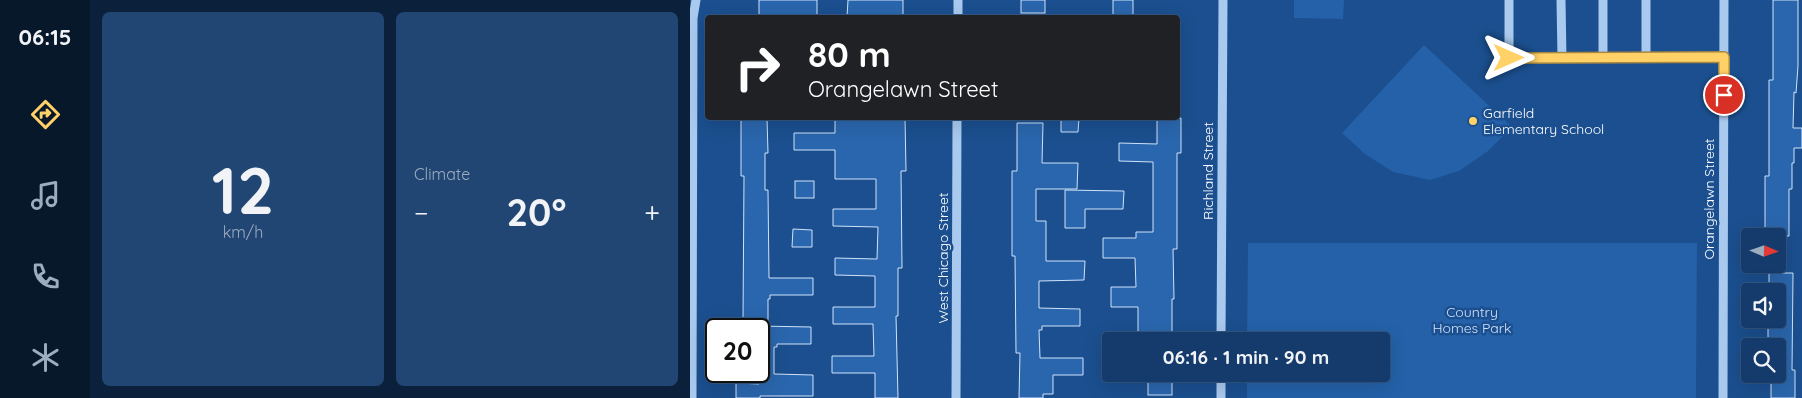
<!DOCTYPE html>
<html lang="en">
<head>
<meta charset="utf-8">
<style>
	:root { --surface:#143b6b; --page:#214673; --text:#f1f3f6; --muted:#9dadc1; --line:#33557e; --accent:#ffd166 }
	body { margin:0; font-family:Quicksand,sans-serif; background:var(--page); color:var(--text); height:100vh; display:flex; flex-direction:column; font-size:19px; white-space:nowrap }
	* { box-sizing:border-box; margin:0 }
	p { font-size:16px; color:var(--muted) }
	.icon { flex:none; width:28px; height:28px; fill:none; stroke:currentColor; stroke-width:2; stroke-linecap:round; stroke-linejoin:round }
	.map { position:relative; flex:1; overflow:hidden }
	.sheet { display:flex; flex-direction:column; gap:12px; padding:12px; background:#0b203b; width:600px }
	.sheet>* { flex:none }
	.hud { position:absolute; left:15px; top:15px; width:475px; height:105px; border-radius:5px; box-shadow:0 5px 20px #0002,0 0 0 1px var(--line); background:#202124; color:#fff; overflow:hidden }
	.needle { width:32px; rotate:92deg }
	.controls { position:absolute; left:1051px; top:228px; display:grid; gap:10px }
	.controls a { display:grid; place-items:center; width:45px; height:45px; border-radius:5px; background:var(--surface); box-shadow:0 5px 20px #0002,0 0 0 1px var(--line); font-size:25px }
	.speed { position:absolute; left:15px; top:318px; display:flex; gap:10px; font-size:25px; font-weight:700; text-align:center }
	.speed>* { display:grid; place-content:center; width:65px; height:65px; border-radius:50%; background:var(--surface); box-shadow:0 5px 20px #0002,0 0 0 1px var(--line); line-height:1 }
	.speed .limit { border:2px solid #111; border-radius:8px; background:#fff; color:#111 }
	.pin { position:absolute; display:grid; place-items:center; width:42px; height:42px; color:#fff; margin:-21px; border:2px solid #fff; border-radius:50%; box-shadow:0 1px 5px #0007 }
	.me { position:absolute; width:55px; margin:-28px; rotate:90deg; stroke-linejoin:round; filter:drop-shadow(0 0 4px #0008) }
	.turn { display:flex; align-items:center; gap:18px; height:105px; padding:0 20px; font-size:22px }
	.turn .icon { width:65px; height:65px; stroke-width:2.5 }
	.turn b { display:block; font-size:35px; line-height:42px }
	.big { font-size:38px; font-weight:700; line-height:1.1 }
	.sheet .tile { flex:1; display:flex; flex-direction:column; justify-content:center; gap:8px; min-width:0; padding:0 18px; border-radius:8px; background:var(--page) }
	.sheet .dial { align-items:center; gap:0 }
	.dial b { font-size:65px; line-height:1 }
	.heat { display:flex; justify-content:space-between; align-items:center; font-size:28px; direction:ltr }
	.sheet .tiles { flex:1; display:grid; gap:12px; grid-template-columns:repeat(2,1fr) }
	.trip { position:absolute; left:412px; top:332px; width:288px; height:50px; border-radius:5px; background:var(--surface); box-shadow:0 5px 20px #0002,0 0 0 1px var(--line); font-weight:700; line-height:50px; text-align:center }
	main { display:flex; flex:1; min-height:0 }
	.dock { display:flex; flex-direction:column; width:90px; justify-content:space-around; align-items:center; background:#08182b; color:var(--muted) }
	.dock .icon { width:35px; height:35px }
	.dock .selected { color:var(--accent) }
	.dock b { font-size:22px; color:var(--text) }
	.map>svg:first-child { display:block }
	.green { fill:#2461a8 }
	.building { fill:#2a66ad; stroke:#cfe3fa }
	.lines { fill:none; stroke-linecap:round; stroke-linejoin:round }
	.minor { stroke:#a9c9ee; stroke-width:9 }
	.route-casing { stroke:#a68842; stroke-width:12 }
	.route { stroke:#ffd166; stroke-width:9 }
	.poi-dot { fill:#ffd166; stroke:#1b4f8f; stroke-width:2 }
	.labels { text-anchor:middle; stroke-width:5; stroke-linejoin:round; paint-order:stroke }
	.poi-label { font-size:14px; fill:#fff; stroke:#1b4f8f; text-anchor:start }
	.street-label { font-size:14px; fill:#fff; stroke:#1b4f8f }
	.park-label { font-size:14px; fill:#cfe3fa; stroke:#1b4f8f }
</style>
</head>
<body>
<main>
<nav class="dock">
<b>06:15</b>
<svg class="icon selected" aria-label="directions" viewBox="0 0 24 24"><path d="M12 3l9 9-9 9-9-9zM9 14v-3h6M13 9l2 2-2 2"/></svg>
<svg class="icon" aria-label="music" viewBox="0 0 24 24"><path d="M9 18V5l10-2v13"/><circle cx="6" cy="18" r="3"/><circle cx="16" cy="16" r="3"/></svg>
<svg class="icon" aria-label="phone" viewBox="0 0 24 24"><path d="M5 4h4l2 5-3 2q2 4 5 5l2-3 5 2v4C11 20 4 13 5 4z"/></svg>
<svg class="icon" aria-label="climate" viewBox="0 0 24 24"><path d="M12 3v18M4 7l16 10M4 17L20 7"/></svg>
</nav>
<section class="sheet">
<div class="tiles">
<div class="tile dial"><b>12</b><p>km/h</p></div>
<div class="tile"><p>Climate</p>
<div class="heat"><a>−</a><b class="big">20°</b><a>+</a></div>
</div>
</div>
</section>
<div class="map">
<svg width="1112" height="398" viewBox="0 0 1112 398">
	<rect width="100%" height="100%" fill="#1b4f8f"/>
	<!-- green -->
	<g class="green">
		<polygon points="604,0 654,0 653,19 604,18"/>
		<polygon points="734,45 822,127 798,151 769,171 740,180 703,172 675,154 652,133"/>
		<polygon points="558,243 1007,243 1006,398 557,398 557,374 691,374 691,341 557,341"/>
	</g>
	<!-- building -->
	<g class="building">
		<polygon points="69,0 127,0 127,16 93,15 93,18 69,18"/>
		<polygon points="158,0 213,0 213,17 157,17"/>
		<rect x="331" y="0" width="24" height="13"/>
		<rect x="423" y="0" width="20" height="16"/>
		<polygon points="1083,0 1108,0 1108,66 1106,93 1104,92 1103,128 1112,128 1112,148 1104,148 1104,163 1102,163 1102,189 1099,189 1099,236 1075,236 1075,176 1079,176 1079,80 1083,80"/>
		<polygon points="51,118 77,118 78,153 75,153 75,190 78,190 79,278 123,278 123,295 80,295 80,299 78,299 78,321 53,321 54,176 51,176"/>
		<polygon points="145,118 215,118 216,171 211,171 212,268 208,268 208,316 206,316 208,398 185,398 185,373 142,373 142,356 184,356 183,324 143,324 143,307 185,307 185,276 145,275 145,258 187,259 188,227 143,226 143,209 186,209 186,179 145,179 145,150 104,150 104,133 145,133"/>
		<polygon points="371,118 389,118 388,132 371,132"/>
		<polygon points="467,118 491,118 491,153 487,153 487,249 483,249 484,299 482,299 482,341 458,341 458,339 448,339 448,307 421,307 421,287 446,287 445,258 413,258 413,238 446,238 446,232 463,232 463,162 429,161 429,143 467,144"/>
		<polygon points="327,123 353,123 352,163 388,163 387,189 346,189 346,221 356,221 356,261 395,261 394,280 349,281 349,308 390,309 390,326 352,326 352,330 349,330 350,358 393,358 393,375 363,375 363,394 353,394 353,398 329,398 330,353 326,353 325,256 322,256 322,171 327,171"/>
		<rect x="105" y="181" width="19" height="17"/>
		<polygon points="375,190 434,191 433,209 395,209 395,228 375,228"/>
		<polygon points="103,229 122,230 122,247 102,247"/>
		<polygon points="1079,273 1103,273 1102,370 1105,370 1105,398 1081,398 1081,374 1088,374 1088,346 1078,346 1078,322 1088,323 1088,291 1079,291"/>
		<polygon points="69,326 121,327 121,344 87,344 87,347 84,347 84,374 123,375 123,396 70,396 70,398 46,398 46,383 69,384"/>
		<rect x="458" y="374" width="24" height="21"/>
	</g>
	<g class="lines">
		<!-- minor -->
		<g class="minor">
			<polyline points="819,0 819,58 1034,57"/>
			<polyline points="871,0 872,58"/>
			<polyline points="913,0 913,58"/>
			<polyline points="268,18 268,0"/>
			<polyline points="956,57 956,0"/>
			<polyline points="531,341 533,0"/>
			<polyline points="2,398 3,18 6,0"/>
			<polyline points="266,398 267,118"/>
			<polyline points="531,398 531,374"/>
			<polyline points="1033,398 1034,0"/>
		</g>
	</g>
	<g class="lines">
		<defs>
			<polyline id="route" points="819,58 1034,57 1034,95"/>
		</defs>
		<!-- route casing -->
		<use href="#route" class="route-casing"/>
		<!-- route -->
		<use href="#route" class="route"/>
	</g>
	<!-- markers -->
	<circle class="poi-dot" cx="783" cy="121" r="5"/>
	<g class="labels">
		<!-- poi labels -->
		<g class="poi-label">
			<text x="793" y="118">Garfield<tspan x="793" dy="16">Elementary School</tspan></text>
		</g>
		<!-- street labels -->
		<g class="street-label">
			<text transform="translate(518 171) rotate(-90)" y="5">Richland Street</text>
			<text transform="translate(1019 199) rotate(-90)" y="5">Orangelawn Street</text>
			<text transform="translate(253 258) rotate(-90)" y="5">West Chicago Street</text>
		</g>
		<!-- park labels -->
		<g class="park-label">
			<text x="782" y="317">Country<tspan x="782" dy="16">Homes Park</tspan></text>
		</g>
	</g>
</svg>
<div class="controls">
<a><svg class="needle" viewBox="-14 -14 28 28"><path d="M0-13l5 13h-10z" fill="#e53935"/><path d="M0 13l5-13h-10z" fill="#9dadc1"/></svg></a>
<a><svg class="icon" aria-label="sound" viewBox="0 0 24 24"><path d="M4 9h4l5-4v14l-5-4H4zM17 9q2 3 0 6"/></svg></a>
<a><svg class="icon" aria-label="search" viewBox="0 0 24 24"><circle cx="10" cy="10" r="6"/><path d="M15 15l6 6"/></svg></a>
</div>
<div class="speed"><div class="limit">20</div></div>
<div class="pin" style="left:1034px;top:95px;background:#d93025"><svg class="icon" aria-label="arrive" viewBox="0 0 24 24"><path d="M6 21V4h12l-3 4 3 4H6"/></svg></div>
<svg class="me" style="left:819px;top:58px" viewBox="-20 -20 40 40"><path d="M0-17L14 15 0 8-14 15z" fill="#ffd166" stroke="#fff" stroke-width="4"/></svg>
<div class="trip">06:16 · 1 min · 90 m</div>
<div class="hud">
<div class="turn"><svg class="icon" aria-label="right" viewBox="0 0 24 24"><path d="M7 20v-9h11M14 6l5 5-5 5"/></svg><div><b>80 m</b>Orangelawn Street</div></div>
</div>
</div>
</main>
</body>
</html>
